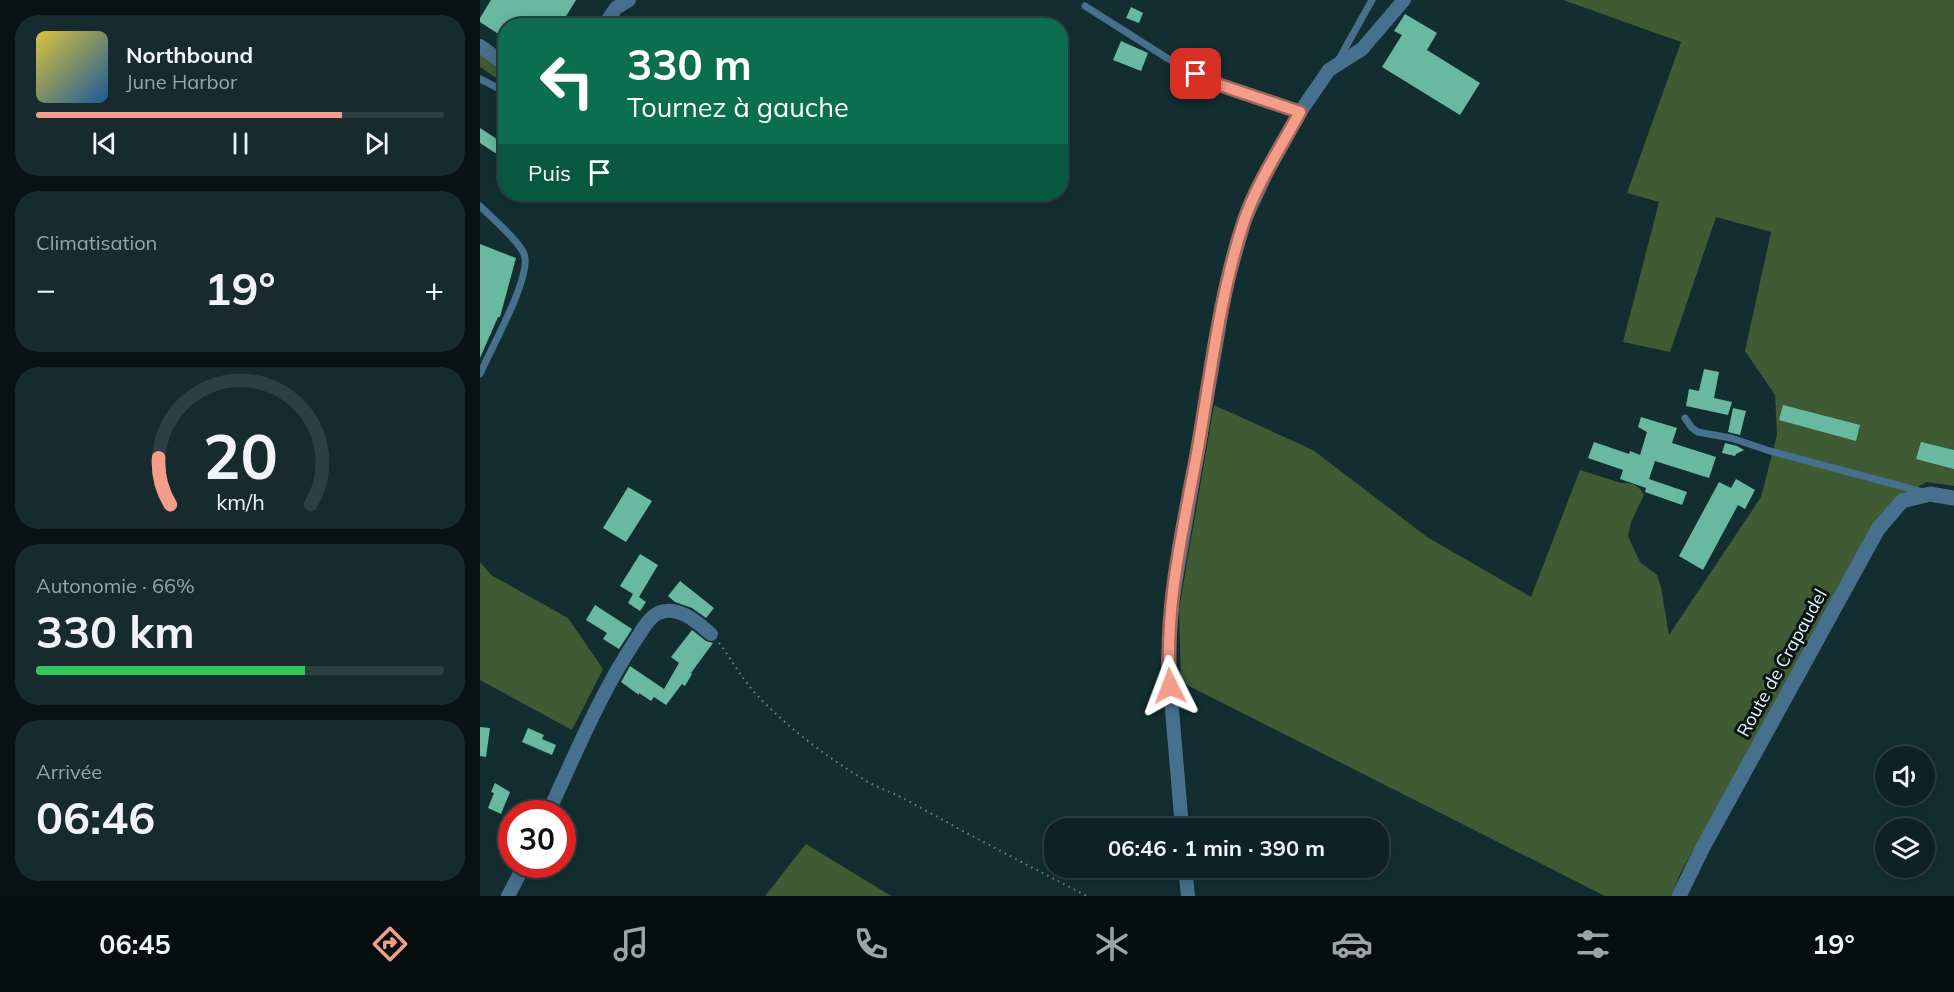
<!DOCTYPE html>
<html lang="fr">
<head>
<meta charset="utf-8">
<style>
	:root { --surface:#0e2225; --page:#172a2d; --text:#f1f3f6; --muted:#9ba4a7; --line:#2e3f42; --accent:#f49e8a }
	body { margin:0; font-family:Mulish,sans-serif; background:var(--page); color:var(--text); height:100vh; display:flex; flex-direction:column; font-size:22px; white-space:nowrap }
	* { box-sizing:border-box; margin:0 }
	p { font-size:20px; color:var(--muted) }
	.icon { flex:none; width:33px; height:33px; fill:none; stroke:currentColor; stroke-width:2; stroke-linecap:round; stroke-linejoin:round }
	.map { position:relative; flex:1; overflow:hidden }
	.panel { display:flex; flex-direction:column; gap:15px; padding:15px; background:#081314; width:480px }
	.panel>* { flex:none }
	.hud { position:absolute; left:18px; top:18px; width:570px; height:183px; border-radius:24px; box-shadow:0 3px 15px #0003,0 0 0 2px var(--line); background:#0b6e4f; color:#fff; overflow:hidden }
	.controls { position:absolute; left:1395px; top:746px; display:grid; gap:12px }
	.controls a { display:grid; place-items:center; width:60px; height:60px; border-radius:50%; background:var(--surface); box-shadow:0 3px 15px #0003,0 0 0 2px var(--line); font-size:30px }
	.speed { position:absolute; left:18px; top:800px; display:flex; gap:12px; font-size:30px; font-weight:700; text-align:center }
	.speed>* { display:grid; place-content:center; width:78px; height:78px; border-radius:50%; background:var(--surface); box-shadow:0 3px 15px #0003,0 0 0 2px var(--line); line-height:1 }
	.speed .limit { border:9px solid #d22; background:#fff; color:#111 }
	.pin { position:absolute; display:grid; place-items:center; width:51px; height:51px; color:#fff; margin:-26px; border-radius:12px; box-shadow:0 3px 9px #0006 }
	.me { position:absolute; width:66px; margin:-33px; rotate:357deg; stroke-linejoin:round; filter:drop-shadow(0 0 4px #0008) }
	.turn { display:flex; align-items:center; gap:21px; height:126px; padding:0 30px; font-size:27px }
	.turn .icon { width:78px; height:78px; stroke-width:2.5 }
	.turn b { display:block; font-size:42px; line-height:51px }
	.then { display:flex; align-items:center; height:57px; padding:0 30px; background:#0003; gap:12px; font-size:22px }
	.big { font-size:45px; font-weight:700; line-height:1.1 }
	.panel .widget { flex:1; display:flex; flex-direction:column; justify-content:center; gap:9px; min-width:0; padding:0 21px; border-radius:24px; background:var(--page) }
	.panel .dial { align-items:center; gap:0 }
	.dial svg { height:156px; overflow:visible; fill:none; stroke:var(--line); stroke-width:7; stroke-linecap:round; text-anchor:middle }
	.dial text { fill:var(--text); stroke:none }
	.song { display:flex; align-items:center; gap:18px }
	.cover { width:72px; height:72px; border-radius:9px; background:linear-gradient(135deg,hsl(50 70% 55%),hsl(210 70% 35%)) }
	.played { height:6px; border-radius:3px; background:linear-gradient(90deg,var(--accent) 75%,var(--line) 75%) }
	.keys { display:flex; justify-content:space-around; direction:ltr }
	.heat { display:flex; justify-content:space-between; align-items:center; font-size:33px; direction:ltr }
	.charge { height:9px; border-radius:4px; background:linear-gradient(90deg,#34c759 66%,var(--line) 0) }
	.trip { position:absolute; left:564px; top:818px; width:345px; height:60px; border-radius:24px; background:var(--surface); box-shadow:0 3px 15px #0003,0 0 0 2px var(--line); font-weight:700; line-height:60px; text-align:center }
	.tabs { display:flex; height:96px; justify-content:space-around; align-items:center; background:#060e0f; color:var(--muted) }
	.tabs .icon { width:42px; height:42px }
	.tabs .on { color:var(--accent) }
	.tabs b { font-size:27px; color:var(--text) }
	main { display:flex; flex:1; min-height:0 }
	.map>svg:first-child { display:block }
	.green { fill:#3e5b33 }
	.building { fill:#69b9a1 }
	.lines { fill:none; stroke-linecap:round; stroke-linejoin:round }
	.path { stroke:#6e8587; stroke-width:2; stroke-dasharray:1.5 4.5; stroke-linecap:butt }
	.service { stroke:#47708e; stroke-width:7 }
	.minor { stroke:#47708e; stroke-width:14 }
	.tertiary { stroke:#47708e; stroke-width:15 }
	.route-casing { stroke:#9f675a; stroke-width:15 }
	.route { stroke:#f49e8a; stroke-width:10 }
	.labels { text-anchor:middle; stroke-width:6; stroke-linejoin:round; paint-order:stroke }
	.street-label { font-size:18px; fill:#e5f5f7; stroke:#081415 }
</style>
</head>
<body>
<main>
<section class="panel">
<div class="widget">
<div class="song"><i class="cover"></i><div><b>Northbound</b><p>June Harbor</p></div></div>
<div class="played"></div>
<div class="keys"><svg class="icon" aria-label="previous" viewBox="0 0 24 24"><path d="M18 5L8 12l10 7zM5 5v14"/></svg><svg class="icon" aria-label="pause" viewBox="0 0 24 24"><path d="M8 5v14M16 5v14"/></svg><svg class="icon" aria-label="next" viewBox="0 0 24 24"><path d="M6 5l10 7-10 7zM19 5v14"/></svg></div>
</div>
<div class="widget"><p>Climatisation</p>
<div class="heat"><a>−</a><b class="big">19°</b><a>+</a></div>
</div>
<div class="widget dial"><svg viewBox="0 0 100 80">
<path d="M14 69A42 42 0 1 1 86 69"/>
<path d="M14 69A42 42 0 0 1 8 45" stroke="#f49e8a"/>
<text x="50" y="56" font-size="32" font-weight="700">20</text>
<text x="50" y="72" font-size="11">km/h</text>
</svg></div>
<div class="widget"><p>Autonomie · 66%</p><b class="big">330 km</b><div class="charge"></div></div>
<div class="widget"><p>Arrivée</p><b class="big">06:46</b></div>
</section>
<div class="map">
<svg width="1474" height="896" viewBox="0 0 1474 896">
	<rect width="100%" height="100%" fill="#122e31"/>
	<!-- green -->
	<g class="green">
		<path d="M1083,0h391v486l-27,-4 -32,17 -117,200 -97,173 -10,24h-66l-424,-214 -2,-73 35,-204 99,45 114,87 104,60 49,-127 41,13c10,-1 18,2 23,12l-13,27 -3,14 12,26 17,13 4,12 8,48 92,-138 16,-62 -2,-40 -30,-44 26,-119 -55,-15 -46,135 -47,-10 36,-140 -32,-9 54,-151z"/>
		<polygon points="0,54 25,71 25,84 0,67"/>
		<polygon points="0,562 11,575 88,618 123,669 92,730 0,680"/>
		<polygon points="326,844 411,896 285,896"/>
	</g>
	<!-- building -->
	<g class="building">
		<polygon points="11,0 96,0 80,26 26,26 26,39 0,22 0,18"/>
		<polygon points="651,7 663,13 659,23 646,18"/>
		<polygon points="925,14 957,33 947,50 1000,83 980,115 902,67 922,35 914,31"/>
		<polygon points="641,41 668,53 661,71 633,60"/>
		<polygon points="0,128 26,145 26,160 0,143"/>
		<polygon points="0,244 36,258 20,317 18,317 0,358"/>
		<polygon points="1224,369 1239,372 1234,398 1252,402 1248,415 1206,406 1209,389 1219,391"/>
		<polygon points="1303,405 1380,425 1376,441 1299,420"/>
		<polygon points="1253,408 1266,411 1260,435 1248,432"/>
		<polygon points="1161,417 1197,428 1192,443 1236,457 1229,478 1175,461 1169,479 1207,492 1202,505 1165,492 1166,488 1140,479 1143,470 1108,458 1114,442 1149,454 1150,451 1160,455 1167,432 1158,427"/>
		<polygon points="1441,442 1474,450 1474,469 1436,459"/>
		<polygon points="1245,443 1257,446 1264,450 1256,454 1255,456 1242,453"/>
		<polygon points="1256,479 1275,490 1265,509 1258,505 1223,570 1199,556 1239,482 1251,488"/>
		<polygon points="148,487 172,501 146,542 123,528"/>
		<polygon points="160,554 178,565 159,597 166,602 160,611 148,603 153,594 140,586"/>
		<polygon points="200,581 234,608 226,618 212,608 195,602 188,596"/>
		<polygon points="115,605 152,629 139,649 123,639 127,633 106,620"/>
		<polygon points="212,630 226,641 233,643 211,673 212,674 205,686 202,684 186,705 174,697 171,701 159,693 159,695 141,682 150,666 184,689 199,663 191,657"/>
		<polygon points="0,727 10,728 6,757 0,756"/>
		<polygon points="48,728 64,735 62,739 76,745 72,755 42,742"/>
		<polygon points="15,783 30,792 21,814 8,808 14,793 11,792"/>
	</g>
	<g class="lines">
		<!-- path -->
		<path class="path" d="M239,643c13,17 23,36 38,52 32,34 71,63 111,87 15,8 31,13 46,22 57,32 115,62 173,92"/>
		<!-- service -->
		<g class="service">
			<polyline points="605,6 698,65 734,83 820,112"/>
			<polyline points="859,59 892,0"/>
			<polyline points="0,79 26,92"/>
			<path d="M0,206c11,11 39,35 44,48 9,21 -34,96 -44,120"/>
			<polyline points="1205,418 1212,428 1218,432 1251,438 1290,451 1443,492"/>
		</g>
		<!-- minor -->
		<g class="minor">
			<polyline points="124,26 136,8 149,0"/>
			<polyline points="0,46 26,65"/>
			<path d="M68,813c27,-58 52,-119 87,-172 6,-9 13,-23 23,-28 20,-9 40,10 53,21"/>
			<polyline points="702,828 688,662 692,602 746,286 765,219 786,174 820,112 849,70 882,49 924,0"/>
			<polyline points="705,867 708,896"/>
			<polyline points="28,896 45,864"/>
		</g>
		<!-- tertiary -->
		<polyline class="tertiary" points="1199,896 1223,847 1398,529 1422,501 1450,494 1474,498"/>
	</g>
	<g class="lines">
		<defs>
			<path id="route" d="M690,686c-6,-80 14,-160 28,-238 13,-76 22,-154 46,-227 13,-38 37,-74 56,-109l-86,-29 -18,-9"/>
		</defs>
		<!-- route casing -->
		<use href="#route" class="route-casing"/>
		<!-- route -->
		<use href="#route" class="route"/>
	</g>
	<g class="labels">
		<!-- street labels -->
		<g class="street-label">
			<text transform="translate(1302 663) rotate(-61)" y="6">Route de Crapaudel</text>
		</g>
	</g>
</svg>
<div class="controls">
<a><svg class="icon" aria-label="sound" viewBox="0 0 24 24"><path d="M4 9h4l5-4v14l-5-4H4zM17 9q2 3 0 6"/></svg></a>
<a><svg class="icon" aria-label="layers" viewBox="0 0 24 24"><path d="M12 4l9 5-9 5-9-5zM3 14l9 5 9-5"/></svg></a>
</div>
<div class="speed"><div class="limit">30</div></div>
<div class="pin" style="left:716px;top:74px;background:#d93025"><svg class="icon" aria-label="arrive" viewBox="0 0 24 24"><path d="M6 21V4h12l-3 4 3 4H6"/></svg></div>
<svg class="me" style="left:690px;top:686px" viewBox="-20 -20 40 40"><path d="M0-17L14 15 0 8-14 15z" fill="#f49e8a" stroke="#fff" stroke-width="4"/></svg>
<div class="trip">06:46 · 1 min · 390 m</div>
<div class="hud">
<div class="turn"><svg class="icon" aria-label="left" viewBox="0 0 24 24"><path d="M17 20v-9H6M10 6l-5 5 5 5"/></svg><div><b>330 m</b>Tournez à gauche</div></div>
<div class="then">Puis<svg class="icon" aria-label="arrive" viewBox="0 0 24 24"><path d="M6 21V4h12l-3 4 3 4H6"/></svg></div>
</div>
</div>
</main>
<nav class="tabs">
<b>06:45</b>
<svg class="icon on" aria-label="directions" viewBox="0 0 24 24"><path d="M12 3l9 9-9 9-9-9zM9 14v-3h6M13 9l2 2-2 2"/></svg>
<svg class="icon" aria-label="music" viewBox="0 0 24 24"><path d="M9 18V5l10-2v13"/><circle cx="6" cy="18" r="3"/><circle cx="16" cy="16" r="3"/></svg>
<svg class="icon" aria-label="phone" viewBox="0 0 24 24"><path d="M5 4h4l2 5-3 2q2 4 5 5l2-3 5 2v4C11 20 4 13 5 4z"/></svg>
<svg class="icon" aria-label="climate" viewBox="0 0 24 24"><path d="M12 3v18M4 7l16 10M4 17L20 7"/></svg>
<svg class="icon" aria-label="car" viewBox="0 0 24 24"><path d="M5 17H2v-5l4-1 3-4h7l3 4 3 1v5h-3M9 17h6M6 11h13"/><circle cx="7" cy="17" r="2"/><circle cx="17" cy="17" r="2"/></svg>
<svg class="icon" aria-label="filters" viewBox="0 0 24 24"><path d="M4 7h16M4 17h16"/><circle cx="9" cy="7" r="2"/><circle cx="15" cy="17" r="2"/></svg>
<b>19°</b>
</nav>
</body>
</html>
